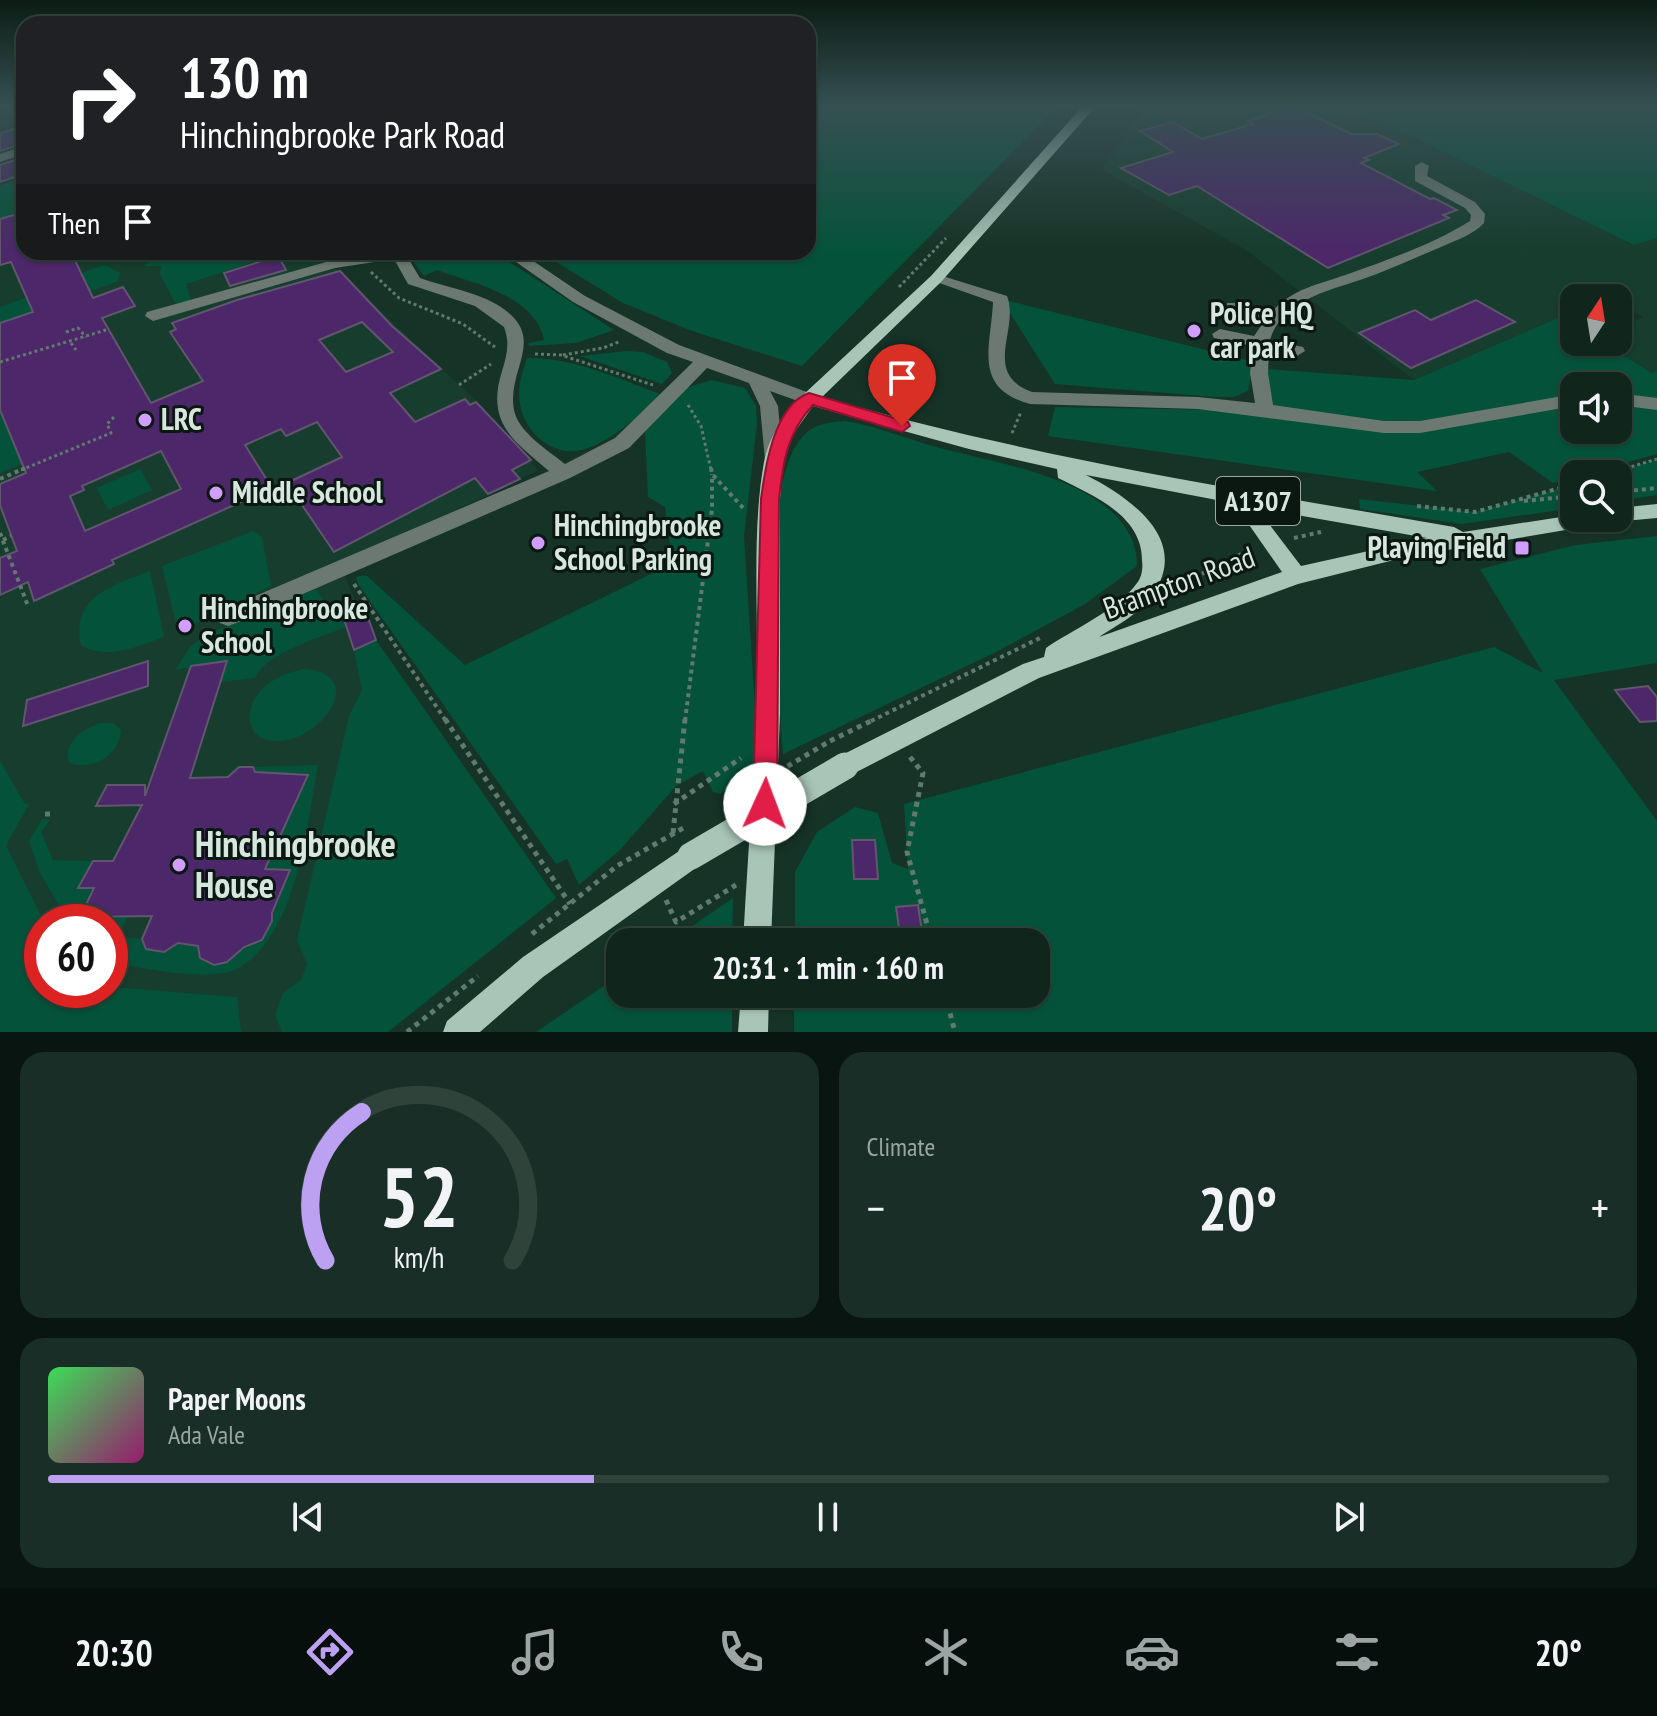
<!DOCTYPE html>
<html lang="en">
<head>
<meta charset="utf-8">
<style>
	:root { --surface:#10261d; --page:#192e26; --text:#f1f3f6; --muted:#9ca5a4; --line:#30433b; --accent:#bca0f2 }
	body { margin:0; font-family:"PT Sans Narrow",sans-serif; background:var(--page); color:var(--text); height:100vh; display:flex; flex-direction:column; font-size:30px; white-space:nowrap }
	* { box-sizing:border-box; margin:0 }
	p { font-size:26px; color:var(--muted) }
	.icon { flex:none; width:44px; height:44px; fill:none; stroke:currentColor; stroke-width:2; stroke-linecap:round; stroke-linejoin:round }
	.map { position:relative; height:1032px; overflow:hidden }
	.side { display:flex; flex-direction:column; gap:20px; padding:20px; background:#091510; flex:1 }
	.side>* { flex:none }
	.top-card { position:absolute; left:16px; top:16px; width:800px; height:244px; border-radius:24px; box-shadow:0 2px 6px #0004,0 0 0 2px var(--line); background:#202124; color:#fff; overflow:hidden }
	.needle { width:52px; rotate:12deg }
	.buttons { position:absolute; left:1560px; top:284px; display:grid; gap:16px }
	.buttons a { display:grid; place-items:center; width:72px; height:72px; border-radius:16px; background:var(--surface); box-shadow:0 2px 6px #0004,0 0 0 2px var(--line); font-size:40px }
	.speed { position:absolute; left:24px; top:904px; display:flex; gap:16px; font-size:40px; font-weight:700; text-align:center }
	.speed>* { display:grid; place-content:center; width:104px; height:104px; border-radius:50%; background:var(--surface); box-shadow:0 2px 6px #0004,0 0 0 2px var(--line); line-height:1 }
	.speed .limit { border:12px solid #d22; background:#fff; color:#111 }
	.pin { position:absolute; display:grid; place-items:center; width:68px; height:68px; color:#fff; margin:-82px -34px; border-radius:50% 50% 50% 0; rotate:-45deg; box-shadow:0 0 8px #0007 }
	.pin .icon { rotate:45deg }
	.me { position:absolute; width:88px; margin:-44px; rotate:2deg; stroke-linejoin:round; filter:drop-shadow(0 0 6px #0008) }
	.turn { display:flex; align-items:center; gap:28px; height:168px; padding:0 32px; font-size:36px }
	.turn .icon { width:104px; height:104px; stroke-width:2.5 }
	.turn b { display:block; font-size:56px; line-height:68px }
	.then { display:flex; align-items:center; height:76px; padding:0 32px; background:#0003; gap:16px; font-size:30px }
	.big { font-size:60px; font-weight:600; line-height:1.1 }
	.side .tile { flex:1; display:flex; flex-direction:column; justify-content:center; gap:12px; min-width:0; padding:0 28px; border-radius:24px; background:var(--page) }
	.side .dial { align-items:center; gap:0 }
	.dial svg { height:208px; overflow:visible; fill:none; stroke:var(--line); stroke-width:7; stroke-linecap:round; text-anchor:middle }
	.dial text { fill:var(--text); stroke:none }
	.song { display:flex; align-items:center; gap:24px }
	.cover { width:96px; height:96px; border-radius:12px; background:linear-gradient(135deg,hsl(130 70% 55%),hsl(320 70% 35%)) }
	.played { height:8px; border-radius:4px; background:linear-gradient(90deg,var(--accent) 35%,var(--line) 35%) }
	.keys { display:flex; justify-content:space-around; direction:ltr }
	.heat { display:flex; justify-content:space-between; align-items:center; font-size:44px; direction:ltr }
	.side .tiles { flex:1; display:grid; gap:20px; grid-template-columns:1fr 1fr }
	.tile:last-child { grid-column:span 2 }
	.trip { position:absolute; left:606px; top:928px; width:444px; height:80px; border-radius:24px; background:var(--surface); box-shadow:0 2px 6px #0004,0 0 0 2px var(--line); font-weight:600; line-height:80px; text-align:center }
	.dock { display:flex; height:128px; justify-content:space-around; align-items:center; background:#060f0c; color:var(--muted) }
	.dock .icon { width:56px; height:56px }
	.dock .current { color:var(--accent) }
	.dock b { font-size:36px; color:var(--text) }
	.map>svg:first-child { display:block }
	.built { fill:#163d2e; fill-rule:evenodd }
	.green { fill:#05523a; fill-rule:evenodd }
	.building { fill:#4c2769; stroke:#62556e; stroke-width:2; fill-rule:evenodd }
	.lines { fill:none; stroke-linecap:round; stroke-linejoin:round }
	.path-far2 { stroke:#61796e; stroke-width:3; stroke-dasharray:3 3; stroke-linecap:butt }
	.path-far1 { stroke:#61796e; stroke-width:4; stroke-dasharray:4 4; stroke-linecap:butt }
	.path { stroke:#61796e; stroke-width:5; stroke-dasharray:5 5; stroke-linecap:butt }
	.minor { fill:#6b7972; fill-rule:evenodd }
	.major { fill:#a9c5b8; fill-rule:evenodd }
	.path-bridge { stroke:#61796e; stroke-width:5; stroke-dasharray:5 5; stroke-linecap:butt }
	.major-bridge { stroke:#a9c5b8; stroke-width:27 }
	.route { fill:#e11d48; stroke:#92132f; stroke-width:2 }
	.poi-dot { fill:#d19dfe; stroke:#0b1812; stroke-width:3 }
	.labels { text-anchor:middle; stroke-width:6; stroke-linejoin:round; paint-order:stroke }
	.shield { fill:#0b1812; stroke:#9aa9a2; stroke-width:2 }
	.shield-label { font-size:28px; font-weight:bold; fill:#d7e7df }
	.poi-label { font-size:30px; font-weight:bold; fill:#d7e7df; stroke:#0b1812; text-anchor:start }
	.street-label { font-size:30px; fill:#d7e7df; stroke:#0b1812 }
	.near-poi-label { font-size:36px; font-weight:bold; fill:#d7e7df; stroke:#0b1812; text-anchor:start }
</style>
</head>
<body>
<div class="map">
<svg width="1657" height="1032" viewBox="0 0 1657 1032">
	<rect width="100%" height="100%" fill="#163327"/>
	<!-- built -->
	<g class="built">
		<polygon points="1145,107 1342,107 1402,132 1634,245 1657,238 1657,371 1652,373 1602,342 1618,342 1618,327 1643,317 1618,303 1618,298 1607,297 1574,298 1574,311 1414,380 1246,250 1102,170"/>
		<path d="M24,203v49h294l153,144 67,74 -97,48 -103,43 22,50 5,-2 11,31 180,258 -168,134h-388v-822zM42,922h68v68h-68z"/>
	</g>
	<!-- green -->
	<g class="green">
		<polygon points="808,107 1057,107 802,366 692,331 623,303 540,252 808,252"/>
		<polygon points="1342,107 1657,107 1657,238 1634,245 1402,132"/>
		<polygon points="24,178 24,212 0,219 0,185"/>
		<polygon points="159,252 284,252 186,284 191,301 175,303 173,299 160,274 161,266 144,266"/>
		<path d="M465,252h29l120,78 -38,13 -47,3 -1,-3 16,-3c-9,-45 -70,-56 -107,-70l-13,6 -11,-15 8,-4z"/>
		<polygon points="104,265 120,273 117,282 0,323 0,307 27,297 25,293"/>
		<polygon points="1001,299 1254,362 1248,391 1234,397 1215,397 1055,384"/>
		<path d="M1574,311v31h28l50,31 5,-2v83l-71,20h-12v3l-21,6 -44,-31 -92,20 20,19 -389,-55 7,-29 169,3 48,6 -6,-47 148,11zM1574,386h44v44h-44z"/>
		<polygon points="626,351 643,352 667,362 672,373 662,384 580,356"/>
		<path d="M527,358c46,-1 90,20 133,36 -22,22 -44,45 -75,55 -33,11 -66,-20 -66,-55 0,-12 4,-24 8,-36z"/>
		<polygon points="712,380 745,388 756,406 757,424 744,536 759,770 720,794 713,792 703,771 676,786 620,850 579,885 567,859 556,864 358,584 356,577 366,575 465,665 667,566 672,561 665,507 648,497 645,432 685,388"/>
		<polygon points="0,410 22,464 0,473"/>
		<path d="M845,421c33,5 63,19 95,27 63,17 197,35 197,118l-52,38 -89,48 -213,102c-4,-66 -30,-284 27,-324 10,-7 23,-8 35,-9z"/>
		<polygon points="1657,459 1657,495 1618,501 1618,474 1608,474"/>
		<polygon points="140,469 152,490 108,510 97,488"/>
		<polygon points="1574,484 1574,508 1462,524 1360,509 1359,499 1475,512"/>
		<polygon points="253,531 262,537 271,586 178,632 162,566"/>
		<polygon points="1657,536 1657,663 1554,680 1657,821 1657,1032 794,1032 794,994 1036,994 1036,942 795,942 795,872 817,832 855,807 878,813 892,863 908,869 904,804 1494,647 1543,673 1480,569 1575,545"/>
		<path d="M150,571l14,66c-25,9 -57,24 -83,8 -10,-49 32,-60 69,-74z"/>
		<path d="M316,589l14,21 12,-5 6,12 -4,2 2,8c-26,11 -79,25 -91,51l-35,4 7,-21 -52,9 16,-24 15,-11z"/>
		<polygon points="376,640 556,898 388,1032 282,1032 275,1015 283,993 301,980 307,964 297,940 349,716 362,690 354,650"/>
		<path d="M304,669c67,5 15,75 -29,72 -30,-1 -31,-31 -15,-50 12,-13 27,-18 44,-22z"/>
		<path d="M100,723h13l8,7c-2,26 -28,41 -52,33 -6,-22 13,-33 31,-40z"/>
		<polygon points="0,761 25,804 29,804 6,846 44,922 42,990 110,990 110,987 237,997 241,1032 0,1032"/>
		<path d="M318,765c-11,60 -21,172 -81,204 -25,13 -99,0 -127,-8v-39h-41l-29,-49 -11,-32 13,-22 8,1 -9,12 12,28 40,1 -14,26 15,1 -14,29 48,-1 -10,21 24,2 4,10 32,-6 21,3 1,12c19,18 29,-4 44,-11 5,-2 12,-4 18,-7 12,-22 18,-46 28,-69l-25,-2 43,-93 -53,-4 -2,-5z"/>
		<polygon points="733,898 732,942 669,942"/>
		<polygon points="620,975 620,994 732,994 732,1032 536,1032"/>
	</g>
	<!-- building -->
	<g class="building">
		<polygon points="1287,107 1296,107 1351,134 1377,134 1399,144 1364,158 1369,160 1361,163 1430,199 1434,198 1457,210 1443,215 1449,218 1328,268 1197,186 1169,195 1121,168 1173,152 1140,131 1173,122 1202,139 1253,124 1248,121"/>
		<polygon points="24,126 24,143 0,151 0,133"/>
		<polygon points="24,157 24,174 0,182 0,165"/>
		<path d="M24,212v40h47l22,46 30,-11 12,19 -33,12 49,85 52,-22 -33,-49 6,-3 -4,-6 65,-23 103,-29 52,55 49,43 -51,24 25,29 50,-23 5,6 6,-3 55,58 -19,10 8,9 -17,8 -15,7 -13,-16 -141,74 -47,-69 55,-26 -25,-35 -31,14 -5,-7 -36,16 27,43 -160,72 2,4 -80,37 -6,-19 -28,13v-37l17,-7 -17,-46v-21l26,-11 -26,-63v-87l33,-11 -22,-50 -11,3v-46zM362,322l31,30 -47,20 -27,-32zM161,451l20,38 -96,42 -15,-35 14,-6 -2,-4z"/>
		<polygon points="278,256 286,270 230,286 224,273"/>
		<polygon points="1476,300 1515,322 1411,368 1359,333 1415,310 1431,320"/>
		<polygon points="365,609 376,640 354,650 344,619"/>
		<polygon points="148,661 148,686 23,726 27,700"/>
		<polygon points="227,661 190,778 228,777 239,767 253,767 255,772 308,775 265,869 290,870 272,913 272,921 262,940 244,947 227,962 214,965 200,958 198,946 178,943 164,952 146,949 142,939 152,916 80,917 94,888 78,888 93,861 113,861 142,805 96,806 107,785 145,785 145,796 191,666"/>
		<polygon points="1648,686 1657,697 1657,721 1640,722 1615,690"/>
		<polygon points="852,840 875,840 878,879 854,879"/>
		<polygon points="918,905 923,939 901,942 896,907"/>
	</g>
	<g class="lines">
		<!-- path-far2 -->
		<g class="path-far2">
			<polyline points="371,272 399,298 463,324 495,347"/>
			<polyline points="899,287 946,238"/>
			<polyline points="66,332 78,328 86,337"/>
			<polyline points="71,343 76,350"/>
			<polyline points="535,354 561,355 653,385"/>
			<polyline points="563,355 603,348 621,341"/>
			<polyline points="0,362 106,330"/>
			<polyline points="459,385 491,364"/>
			<polyline points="688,405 701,426 711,470"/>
			<polyline points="1012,433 1021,412"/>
			<polyline points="21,470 111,433 107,424 116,415"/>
			<polyline points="1620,470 1657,459"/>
		</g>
		<!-- path-far1 -->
		<g class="path-far1">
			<polyline points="711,468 712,474 745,510"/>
			<polyline points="1608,474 1626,468"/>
			<polyline points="0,479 25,468"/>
			<polyline points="1618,492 1657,488"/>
			<polyline points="1524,501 1574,496"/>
			<polyline points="1417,506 1475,512 1574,484"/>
			<polyline points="0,533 28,606"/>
			<polyline points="1294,538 1321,532"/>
			<polyline points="3,540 11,536"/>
			<polyline points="1171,582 1204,573 1251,549"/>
			<polyline points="354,584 446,721"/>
			<polyline points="685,721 712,509 712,474"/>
			<polyline points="871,721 1040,638"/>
		</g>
		<!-- path -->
		<g class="path">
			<polyline points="445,719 570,904"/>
			<polyline points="830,741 875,719"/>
			<polyline points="910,757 923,773 907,852 932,942"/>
			<polyline points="674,804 741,758"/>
			<polyline points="45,814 55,814"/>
			<polyline points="673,833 685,719"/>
			<polyline points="666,900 676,922 736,885"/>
			<polyline points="532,934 617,866 685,827"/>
			<polyline points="945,994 955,1032"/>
			<polyline points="407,1032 478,976"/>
		</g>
		<!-- minor -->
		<g class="minor">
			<polygon points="24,146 24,154 0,162 0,154"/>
			<path d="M1422,162l7,4 -2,10 48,26 10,12 -1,9c-11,12 -28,17 -43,24 -27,11 -54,24 -81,33 -33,11 -79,21 -90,60l33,7 2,4 -8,5 -28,-6 -1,23 5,32 111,16h36l154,-27v12l-154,27h-36l-186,-24 -168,-5c-58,-16 -39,-57 -37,-102l-65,-23 8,-5 71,22c13,34 -26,77 25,96l166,5 57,6 -5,-30 3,-27 -39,-8 -2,-4 8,-5 34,7 9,-13 -36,-14v-6h12l31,11c21,-26 51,-30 81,-41 39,-14 84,-30 119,-52l1,-6 -6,-7 -50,-27v-15z"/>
			<path d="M362,252h71l-8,5 -17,1 12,20c25,9 53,13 76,26 55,32 10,64 18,106 4,22 35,41 51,54l50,-26 78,-76 -26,-9 -94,-51 -71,-50h18l65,44 94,49 136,50 3,4 -9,6 -39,-14 8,15 5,54 -9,7 -9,-7 -5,-54 -11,-23 -42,-15 -78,80 -59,30 -334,145 -8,3 -8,-3 -3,-6 3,-6 329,-140c-37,-31 -63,-49 -47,-100 5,-16 8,-28 2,-44l-29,-21 -67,-22 -14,-25 -59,9 -182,53 -8,-5 2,-4z"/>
			<polygon points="1618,393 1657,398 1657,410 1618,405"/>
		</g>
		<!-- major -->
		<g class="major">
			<path d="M1082,107h13l-154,175 -119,115c207,60 420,93 632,130l9,5 111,-17v3h44v-10l39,-4v14l-44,4 -207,35 -108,27 -259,94 -194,100 -9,-4 -3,-8 3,-8 187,-94 21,-7 2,-9c26,-18 73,-39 91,-65 5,-6 6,-15 5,-23 0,-45 -50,-65 -84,-82l-1,-9 -88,-20 -156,-43 -22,31 -8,23 -3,39v215l-9,228h-28c5,-89 12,-178 14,-267 1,-67 -5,-147 7,-213 5,-26 21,-48 39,-67l128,-119zM1086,475l136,26 23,18 37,53 -183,65c18,-12 42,-24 54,-43 38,-55 -24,-97 -67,-119zM1257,508l170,30 -126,28z"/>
			<polygon points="691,843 700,847 704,856 700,865 543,977 480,1032 443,1032 447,1021 523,957"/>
			<polygon points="741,994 769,994 768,1032 738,1032"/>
		</g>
		<!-- path-bridge -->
		<polyline class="path-bridge" points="736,797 830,741"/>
		<!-- major-bridge -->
		<polyline class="major-bridge" points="691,856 845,766"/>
	</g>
	<!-- sky -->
	<linearGradient id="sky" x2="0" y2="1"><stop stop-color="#0c1c15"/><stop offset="0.42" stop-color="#365052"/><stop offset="1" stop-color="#365052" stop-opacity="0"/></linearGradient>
	<rect width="1657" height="252" fill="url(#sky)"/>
	<!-- route -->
	<path class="route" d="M809,393l99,29 2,4 -8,6 -89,-27c-26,28 -30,57 -34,94l-2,305 -4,8 -8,3 -8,-3 -4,-8 8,-305c4,-31 13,-94 48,-106z"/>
	<!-- markers -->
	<g class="poi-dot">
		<circle cx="1194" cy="331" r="8"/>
		<circle cx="145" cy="420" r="8"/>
		<circle cx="216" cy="493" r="8"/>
		<circle cx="538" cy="543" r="8"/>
		<rect x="1514" y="540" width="16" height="16" rx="4"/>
		<circle cx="185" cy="626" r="8"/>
		<circle cx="179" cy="865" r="8"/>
	</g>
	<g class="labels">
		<!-- shield labels -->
		<rect class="shield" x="1216" y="477" width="84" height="48" rx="6"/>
		<g class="shield-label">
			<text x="1258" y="511">A1307</text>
		</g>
		<!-- poi labels -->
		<g class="poi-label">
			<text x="1210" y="324">Police HQ<tspan x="1210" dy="34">car park</tspan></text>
			<text x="161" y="430">LRC</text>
			<text x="232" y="503">Middle School</text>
			<text x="554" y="536">Hinchingbrooke<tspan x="554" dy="34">School Parking</tspan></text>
			<text x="1506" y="558" text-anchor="end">Playing Field</text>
			<text x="201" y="619">Hinchingbrooke<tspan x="201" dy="34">School</tspan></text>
		</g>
		<!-- street labels -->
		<g class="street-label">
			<text transform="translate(1179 583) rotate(-20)" y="10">Brampton Road</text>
		</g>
		<!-- near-poi labels -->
		<g class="near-poi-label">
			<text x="195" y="857">Hinchingbrooke<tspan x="195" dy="41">House</tspan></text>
		</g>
	</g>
</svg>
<div class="buttons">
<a><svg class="needle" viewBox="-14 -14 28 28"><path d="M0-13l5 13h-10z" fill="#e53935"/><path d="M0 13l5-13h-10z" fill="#9ca5a4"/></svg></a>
<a><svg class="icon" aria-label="sound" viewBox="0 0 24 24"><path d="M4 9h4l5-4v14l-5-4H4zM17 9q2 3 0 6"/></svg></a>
<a><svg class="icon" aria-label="search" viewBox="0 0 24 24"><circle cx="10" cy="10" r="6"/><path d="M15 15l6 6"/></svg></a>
</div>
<div class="speed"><div class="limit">60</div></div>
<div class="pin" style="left:902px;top:426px;background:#d93025"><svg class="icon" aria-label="arrive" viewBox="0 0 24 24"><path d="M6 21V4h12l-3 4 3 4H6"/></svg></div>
<svg class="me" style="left:765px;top:804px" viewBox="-20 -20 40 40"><circle r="19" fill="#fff"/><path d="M0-13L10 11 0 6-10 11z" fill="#e11d48"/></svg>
<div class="trip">20:31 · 1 min · 160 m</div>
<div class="top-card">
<div class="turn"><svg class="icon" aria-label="right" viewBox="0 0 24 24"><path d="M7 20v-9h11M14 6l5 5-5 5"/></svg><div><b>130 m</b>Hinchingbrooke Park Road</div></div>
<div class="then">Then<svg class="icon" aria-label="arrive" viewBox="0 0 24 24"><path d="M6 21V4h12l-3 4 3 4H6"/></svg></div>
</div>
</div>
<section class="side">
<div class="tiles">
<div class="tile dial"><svg viewBox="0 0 100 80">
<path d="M14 69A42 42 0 1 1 86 69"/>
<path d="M14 69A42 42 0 0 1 28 12" stroke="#bca0f2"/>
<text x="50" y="56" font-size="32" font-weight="700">52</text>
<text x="50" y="72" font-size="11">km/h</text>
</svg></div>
<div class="tile"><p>Climate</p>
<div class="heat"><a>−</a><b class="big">20°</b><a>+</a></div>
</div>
<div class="tile">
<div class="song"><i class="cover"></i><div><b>Paper Moons</b><p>Ada Vale</p></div></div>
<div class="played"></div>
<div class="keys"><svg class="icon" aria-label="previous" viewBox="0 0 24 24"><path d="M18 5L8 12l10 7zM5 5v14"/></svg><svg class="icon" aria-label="pause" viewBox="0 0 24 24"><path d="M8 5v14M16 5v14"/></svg><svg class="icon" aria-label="next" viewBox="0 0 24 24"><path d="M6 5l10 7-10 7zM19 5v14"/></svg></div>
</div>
</div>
</section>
<nav class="dock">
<b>20:30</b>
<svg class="icon current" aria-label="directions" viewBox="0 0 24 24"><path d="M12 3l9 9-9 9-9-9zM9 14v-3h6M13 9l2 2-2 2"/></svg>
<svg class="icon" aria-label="music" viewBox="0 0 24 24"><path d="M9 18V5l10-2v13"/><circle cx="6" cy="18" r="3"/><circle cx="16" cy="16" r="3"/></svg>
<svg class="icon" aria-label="phone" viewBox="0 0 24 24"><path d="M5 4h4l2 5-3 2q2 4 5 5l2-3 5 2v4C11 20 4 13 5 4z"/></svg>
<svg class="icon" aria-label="climate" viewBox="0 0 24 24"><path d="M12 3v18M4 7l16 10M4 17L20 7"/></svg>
<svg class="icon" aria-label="car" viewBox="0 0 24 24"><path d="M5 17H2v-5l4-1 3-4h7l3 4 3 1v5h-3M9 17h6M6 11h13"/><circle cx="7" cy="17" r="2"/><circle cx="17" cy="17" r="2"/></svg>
<svg class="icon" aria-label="filters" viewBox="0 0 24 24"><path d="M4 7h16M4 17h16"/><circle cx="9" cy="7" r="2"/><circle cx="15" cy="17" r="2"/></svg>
<b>20°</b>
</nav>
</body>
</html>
